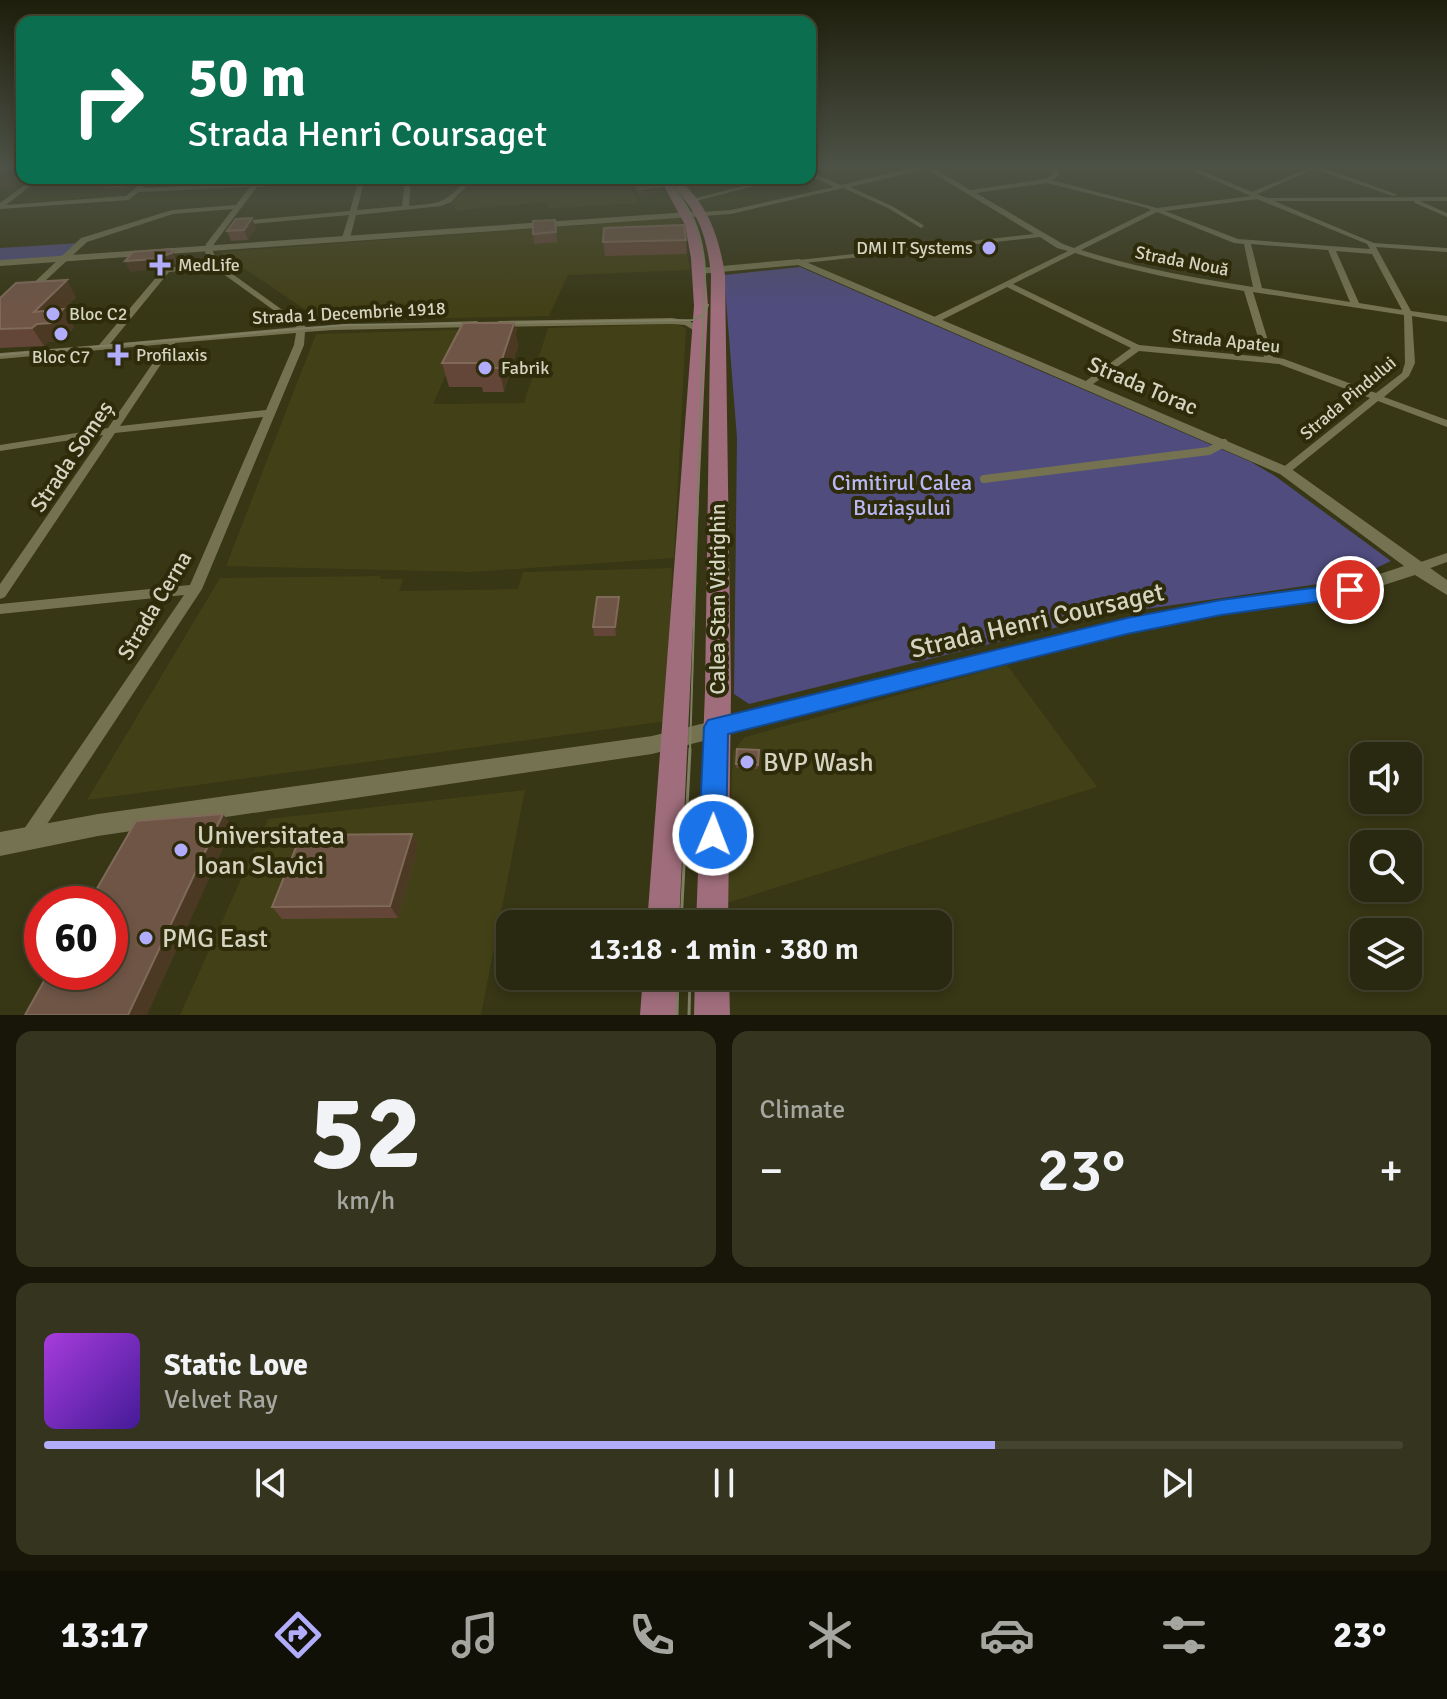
<!DOCTYPE html>
<html lang="en">
<head>
<meta charset="utf-8">
<style>
	:root { --surface:#292810; --page:#35341e; --text:#f1f3f6; --muted:#a5a69f; --line:#454430; --accent:#b1adfa }
	body { margin:0; font-family:Signika,sans-serif; background:var(--page); color:var(--text); height:100vh; display:flex; flex-direction:column; font-size:30px; white-space:nowrap }
	* { box-sizing:border-box; margin:0 }
	p { font-size:26px; color:var(--muted) }
	.icon { flex:none; width:44px; height:44px; fill:none; stroke:currentColor; stroke-width:2; stroke-linecap:round; stroke-linejoin:round }
	.map { position:relative; height:1015px; overflow:hidden }
	.sheet { display:flex; flex-direction:column; gap:16px; padding:16px; background:#171609; flex:1 }
	.sheet>* { flex:none }
	.guide { position:absolute; left:16px; top:16px; width:800px; height:168px; border-radius:16px; box-shadow:0 4px 12px #0003,0 0 0 2px var(--line); background:#0b6e4f; color:#fff; overflow:hidden }
	.controls { position:absolute; left:1350px; top:742px; display:grid; gap:16px }
	.controls a { display:grid; place-items:center; width:72px; height:72px; border-radius:16px; background:var(--surface); box-shadow:0 4px 12px #0003,0 0 0 2px var(--line); font-size:40px }
	.speed { position:absolute; left:24px; top:886px; display:flex; gap:16px; font-size:40px; font-weight:700; text-align:center }
	.speed>* { display:grid; place-content:center; width:104px; height:104px; border-radius:50%; background:var(--surface); box-shadow:0 4px 12px #0003,0 0 0 2px var(--line); line-height:1 }
	.speed .limit { border:12px solid #d22; background:#fff; color:#111 }
	.pin { position:absolute; display:grid; place-items:center; width:68px; height:68px; color:#fff; margin:-34px; border:4px solid #fff; border-radius:50%; box-shadow:0 2px 8px #0007 }
	.me { position:absolute; width:88px; margin:-44px; rotate:1deg; stroke-linejoin:round; filter:drop-shadow(0 0 6px #0008) }
	.turn { display:flex; align-items:center; gap:28px; height:168px; padding:0 40px; font-size:36px }
	.turn .icon { width:104px; height:104px; stroke-width:2.5 }
	.turn b { display:block; font-size:56px; line-height:68px }
	.big { font-size:60px; font-weight:600; line-height:1.1 }
	.sheet .tile { flex:1; display:flex; flex-direction:column; justify-content:center; gap:12px; min-width:0; padding:0 28px; border-radius:16px; background:var(--page) }
	.sheet .dial { align-items:center; gap:0 }
	.dial b { font-size:104px; line-height:1 }
	.song { display:flex; align-items:center; gap:24px }
	.cover { width:96px; height:96px; border-radius:12px; background:linear-gradient(135deg,hsl(280 70% 55%),hsl(260 70% 35%)) }
	.played { height:8px; border-radius:4px; background:linear-gradient(90deg,var(--accent) 70%,var(--line) 70%) }
	.keys { display:flex; justify-content:space-around; direction:ltr }
	.heat { display:flex; justify-content:space-between; align-items:center; font-size:44px; direction:ltr }
	.sheet .tiles { flex:1; display:grid; gap:16px; grid-template-columns:1fr 1fr }
	.tile:last-child { grid-column:span 2 }
	.trip { position:absolute; left:496px; top:910px; width:456px; height:80px; border-radius:16px; background:var(--surface); box-shadow:0 4px 12px #0003,0 0 0 2px var(--line); font-weight:600; line-height:80px; text-align:center }
	.tabs { display:flex; height:128px; justify-content:space-around; align-items:center; background:#101006; color:var(--muted) }
	.tabs .icon { width:56px; height:56px }
	.tabs .selected { color:var(--accent) }
	.tabs b { font-size:36px; color:var(--text) }
	.map>svg:first-child { display:block }
	.built { fill:#424016 }
	.green { fill:#504c7e }
	.lines { fill:none; stroke-linecap:round; stroke-linejoin:round }
	.pedestrian-far1 { stroke:#747250; stroke-width:5 }
	.pedestrian { stroke:#747250; stroke-width:8 }
	.minor { fill:#747250; fill-rule:evenodd }
	.tertiary { fill:#747250; fill-rule:evenodd }
	.primary { fill:#9f6d7b; fill-rule:evenodd }
	.tram-far1 { stroke:#7f7f64; stroke-width:2 }
	.tram { stroke:#7f7f64; stroke-width:3 }
	.wall { fill:#634637 }
	.shaded-wall { fill:#4c3923 }
	.building { fill:#6f5546; stroke:#7f6959; stroke-width:2 }
	.route { fill:#1a73e8; stroke:#114b97; stroke-width:2 }
	.poi-dot { fill:#b1adfa; stroke:#2d2b0a; stroke-width:3 }
	.labels { text-anchor:middle; stroke-width:8; stroke-linejoin:round; paint-order:stroke }
	.far-poi-label { font-size:18px; fill:#d4d4c1; stroke:#2d2b0a; text-anchor:start }
	.far-street-label { font-size:18px; fill:#d4d4c1; stroke:#2d2b0a }
	.street-label { font-size:22px; fill:#d4d4c1; stroke:#2d2b0a }
	.park-label { font-size:22px; fill:#b9b7f4; stroke:#2d2b0a }
	.near-street-label { font-size:26px; fill:#d4d4c1; stroke:#2d2b0a }
	.near-poi-label { font-size:26px; fill:#d4d4c1; stroke:#2d2b0a; text-anchor:start }
</style>
</head>
<body>
<div class="map">
<svg width="1447" height="1015" viewBox="0 0 1447 1015">
	<rect width="100%" height="100%" fill="#373615"/>
	<!-- built -->
	<g class="built">
		<polygon points="496,178 626,178 639,203 548,209 547,202 455,211 455,205 451,205 467,186 496,183"/>
		<polygon points="680,218 690,270 568,275 549,316 322,321 220,252"/>
		<polygon points="675,324 686,328 674,558 472,572 226,566 316,334 518,328 512,343 460,344 433,404 524,403 548,328"/>
		<polygon points="672,568 667,721 87,800 220,578 381,576 380,579 403,579 399,591 518,589 523,572"/>
		<polygon points="1007,665 1097,787 727,903 733,751 745,737"/>
		<polygon points="525,790 481,1015 180,1015 268,819"/>
	</g>
	<!-- green -->
	<g class="green">
		<polygon points="80,243 63,256 0,261 0,248"/>
		<polygon points="800,267 1251,462 1275,476 1391,561 1353,579 1111,614 749,704 734,694 737,438 724,275"/>
	</g>
	<g class="lines">
		<!-- pedestrian-far1 -->
		<polyline class="pedestrian-far1" points="0,178 22,177"/>
		<!-- pedestrian -->
		<polyline class="pedestrian" points="984,479 1209,451 1224,443"/>
		<!-- minor -->
		<g class="minor">
			<path d="M824,165h11l-24,7 30,13 80,-20h8l41,25 75,-11 7,-4 2,-10h6l-2,11 -6,4 105,28 94,-12 -72,-31h9l64,27 57,-24 -5,-3h12l82,30 -5,1 -79,-27 -57,25 10,4 180,-1v4h-27l27,12v4l-32,-14 -1,-2h-140l100,42 73,5v4l-71,-5 35,64 36,5v6l-35,-6 3,47 -6,13 -25,21 63,23v7l-69,-26 -89,72 -4,1 -6,-3 2,-2 89,-71 -91,-34 -140,-13 -50,36h-6v-4l48,-35 -124,-61 -69,35h-6v-4l136,-67 -11,-3 -17,-11 -244,27v-4h3l235,-26 -108,-65 -76,18 42,19 31,19 1,1 -3,2 -33,-20 -45,-20 -112,26 -28,2 -3,-2 3,-2 28,-2 103,-23 -24,-11v-7zM1047,183l100,25 4,2 -77,38 -11,-4 -87,-51zM1257,199l110,45 3,5 -132,-10 -73,-28zM1157,212l77,31 10,1 9,43c-58,-9 -116,-19 -172,-37zM1251,244l77,6 22,52 -88,-14zM1336,251l36,3 30,56 -43,-7zM1075,253c55,18 112,29 169,38l20,66 -125,-12 -126,-61zM1253,292l151,23 1,48 -3,10 -26,20 -92,-34 -11,-2z"/>
			<path d="M34,178h7l-35,27 120,-9 21,-18h7l-11,10 113,-6 165,-4 -10,2 -2,26c28,-3 32,-1 53,-21h4v2l-15,15 -10,4 -85,9 -6,23 -4,2 -4,-2 7,-23 -110,10 -3,-2 3,-2 111,-10 8,-29 -101,5 -43,57 -1,8 7,13 86,62 171,-6 4,3 -4,3 -144,3 -28,2 -1,13 -102,244 -168,255 -6,3 -6,-3 -3,-6 3,-6 162,-237 -184,19v-10l190,-19 73,-168 -148,16 -110,164 -5,2v-15l103,-149 -103,16v-6l108,-17 58,-84 -166,15v-6l99,-8 65,-77 48,-4 -7,-12 1,-8 27,-35 -60,5 -86,28 -56,52 -7,-2 57,-54 91,-28 64,-5 14,-18 -111,5 -11,8 -128,9v-6zM405,180l-3,26 -45,4 7,-28zM215,268l82,59 -187,17 59,-72zM296,333l-2,12 -28,65 -146,16 55,-83z"/>
			<polygon points="775,178 786,178 696,201 693,199"/>
			<polygon points="672,318 690,321 702,330 698,333 685,325 672,324 499,327 495,324 499,321"/>
			<polygon points="1447,553 1447,562 1417,573 1412,571 1410,568 1412,565"/>
		</g>
		<!-- tertiary -->
		<g class="tertiary">
			<polygon points="703,211 706,212 706,216 0,266 0,260"/>
			<polygon points="799,259 1290,468 1447,580 1447,595 1415,575 1350,596 1221,614 1127,633 652,754 98,836 0,856 0,832 98,814 652,736 1127,619 1221,600 1349,584 1404,566 1280,474 798,265 699,274 694,271 699,268"/>
		</g>
		<!-- primary -->
		<g class="primary">
			<path d="M666,178h11c31,26 42,58 48,97l6,416 -3,233h-32l9,-233 6,-416c-5,-46 -14,-64 -45,-97z"/>
			<path d="M663,184h8c32,33 34,78 37,122l-29,618h-32l47,-618 -3,-48 -6,-33z"/>
			<polygon points="643,976 677,976 676,1015 640,1015"/>
			<polygon points="695,976 729,976 730,1015 694,1015"/>
		</g>
		<!-- tram-far1 -->
		<g class="tram-far1">
			<path d="M662,178c29,25 41,55 43,93l-15,480"/>
			<polyline points="0,355 344,325 693,320 703,315 708,305"/>
		</g>
		<!-- tram -->
		<g class="tram">
			<polyline points="681,924 690,749"/>
			<polyline points="677,1015 678,976"/>
			<polyline points="689,1015 690,976"/>
		</g>
	</g>
	<!-- wall -->
	<g class="wall">
		<polygon points="102,178 139,178 126,188 105,189 100,179"/>
		<polygon points="628,178 651,178 662,192 641,195 628,181"/>
		<polygon points="555,220 557,242 534,244 533,234"/>
		<polygon points="256,228 248,240 231,241 227,231"/>
		<polygon points="686,240 687,254 605,256 603,242"/>
		<polygon points="76,297 64,310 74,327 62,341 48,342 44,346 0,348 0,298"/>
		<polygon points="514,323 518,346 504,392 483,392 482,387 449,387 442,363"/>
		<polygon points="620,606 616,636 594,636 593,627"/>
		<polygon points="737,749 759,750 758,769 736,768"/>
		<polygon points="412,834 418,846 398,918 282,919 272,907"/>
	</g>
	<!-- shaded-wall -->
	<g class="shaded-wall">
		<polygon points="0,165 18,165 22,172 14,172 20,183 12,188 0,189"/>
		<polygon points="122,178 139,178 126,188"/>
		<polygon points="662,186 662,192 641,195 641,189"/>
		<polygon points="252,218 256,228 248,240 244,230"/>
		<polygon points="172,249 176,259 177,264 159,269 130,272 125,261"/>
		<polygon points="67,280 76,297 64,310 74,327 62,341 48,342 44,346 32,328 34,312"/>
		<polygon points="514,323 518,346 504,392 499,368"/>
		<polygon points="619,597 620,606 616,636 615,627"/>
		<polygon points="223,814 233,827 147,1015 128,1015"/>
		<polygon points="412,834 418,846 398,918 390,906"/>
	</g>
	<!-- building -->
	<g class="building">
		<polygon points="11,166 3,172 0,172 0,167"/>
		<polygon points="630,178 651,178 662,186 641,189"/>
		<polygon points="252,218 244,230 227,231 236,219"/>
		<polygon points="555,220 556,232 533,234 533,221"/>
		<polygon points="684,225 686,240 603,242 604,228"/>
		<polygon points="172,249 172,253 154,259 125,261 133,252"/>
		<polygon points="67,280 34,312 63,309 51,323 37,324 32,328 0,329 0,298 16,283"/>
		<polygon points="463,323 514,323 499,368 478,368 480,363 442,363"/>
		<polygon points="597,597 619,597 615,627 593,627"/>
		<polygon points="737,749 759,750 758,765 736,764"/>
		<polygon points="223,814 128,1015 25,1015 49,972 110,972 110,904 88,904 136,821"/>
		<polygon points="412,834 390,906 272,907 301,835"/>
	</g>
	<!-- sky -->
	<linearGradient id="sky" x2="0" y2="1"><stop stop-color="#1e1e0c"/><stop offset="0.54" stop-color="#4d5246"/><stop offset="1" stop-color="#4d5246" stop-opacity="0"/></linearGradient>
	<rect width="1447" height="308" fill="url(#sky)"/>
	<!-- route -->
	<polygon class="route" points="1350,583 1360,590 1357,596 1221,615 1127,634 728,734 726,835 722,844 713,848 703,844 699,835 704,727 708,720 1127,618 1221,600"/>
	<!-- markers -->
	<g class="poi-dot">
		<circle cx="989" cy="248" r="8"/>
		<path d="M156 253h8v8h8v8h-8v8h-8v-8h-8v-8h8z"/>
		<circle cx="53" cy="314" r="8"/>
		<circle cx="61" cy="334" r="8"/>
		<path d="M114 343h8v8h8v8h-8v8h-8v-8h-8v-8h8z"/>
		<circle cx="485" cy="368" r="8"/>
		<circle cx="747" cy="762" r="8"/>
		<circle cx="181" cy="850" r="8"/>
		<circle cx="146" cy="938" r="8"/>
	</g>
	<g class="labels">
		<!-- far-poi labels -->
		<g class="far-poi-label">
			<text x="973" y="254" text-anchor="end">DMI IT Systems</text>
			<text x="178" y="271">MedLife</text>
			<text x="69" y="320">Bloc C2</text>
			<text x="136" y="361">Profilaxis</text>
			<text x="61" y="363" text-anchor="middle">Bloc C7</text>
			<text x="501" y="374">Fabrik</text>
		</g>
		<!-- far-street labels -->
		<g class="far-street-label">
			<text transform="translate(1182 261) rotate(11)" y="6">Strada Nouă</text>
			<text transform="translate(349 313) rotate(-3)" y="6">Strada 1 Decembrie 1918</text>
			<text transform="translate(1226 341) rotate(6)" y="6">Strada Apateu</text>
			<text transform="translate(1348 398) rotate(-40)" y="6">Strada Pindului</text>
		</g>
		<!-- street labels -->
		<g class="street-label">
			<text transform="translate(1143 385) rotate(23)" y="8">Strada Torac</text>
			<text transform="translate(71 456) rotate(-56)" y="8">Strada Someș</text>
			<text transform="translate(717 599) rotate(-90)" y="8">Calea Stan Vidrighin</text>
			<text transform="translate(154 605) rotate(-59)" y="8">Strada Cerna</text>
		</g>
		<!-- park labels -->
		<g class="park-label">
			<text x="902" y="490">Cimitirul Calea<tspan x="902" dy="25">Buziașului</tspan></text>
		</g>
		<!-- near-street labels -->
		<g class="near-street-label">
			<text transform="translate(1037 620) rotate(-13)" y="9">Strada Henri Coursaget</text>
		</g>
		<!-- near-poi labels -->
		<g class="near-poi-label">
			<text x="763" y="771">BVP Wash</text>
			<text x="197" y="844">Universitatea<tspan x="197" dy="30">Ioan Slavici</tspan></text>
			<text x="162" y="947">PMG East</text>
		</g>
	</g>
</svg>
<div class="controls">
<a><svg class="icon" aria-label="sound" viewBox="0 0 24 24"><path d="M4 9h4l5-4v14l-5-4H4zM17 9q2 3 0 6"/></svg></a>
<a><svg class="icon" aria-label="search" viewBox="0 0 24 24"><circle cx="10" cy="10" r="6"/><path d="M15 15l6 6"/></svg></a>
<a><svg class="icon" aria-label="layers" viewBox="0 0 24 24"><path d="M12 4l9 5-9 5-9-5zM3 14l9 5 9-5"/></svg></a>
</div>
<div class="speed"><div class="limit">60</div></div>
<div class="pin" style="left:1350px;top:590px;background:#d93025"><svg class="icon" aria-label="arrive" viewBox="0 0 24 24"><path d="M6 21V4h12l-3 4 3 4H6"/></svg></div>
<svg class="me" style="left:713px;top:835px" viewBox="-20 -20 40 40"><circle r="17" fill="#1a73e8" stroke="#fff" stroke-width="3"/><path d="M0-11L8 9 0 5-8 9z" fill="#fff"/></svg>
<div class="trip">13:18 · 1 min · 380 m</div>
<div class="guide">
<div class="turn"><svg class="icon" aria-label="right" viewBox="0 0 24 24"><path d="M7 20v-9h11M14 6l5 5-5 5"/></svg><div><b>50 m</b>Strada Henri Coursaget</div></div>
</div>
</div>
<section class="sheet">
<div class="tiles">
<div class="tile dial"><b>52</b><p>km/h</p></div>
<div class="tile"><p>Climate</p>
<div class="heat"><a>−</a><b class="big">23°</b><a>+</a></div>
</div>
<div class="tile">
<div class="song"><i class="cover"></i><div><b>Static Love</b><p>Velvet Ray</p></div></div>
<div class="played"></div>
<div class="keys"><svg class="icon" aria-label="previous" viewBox="0 0 24 24"><path d="M18 5L8 12l10 7zM5 5v14"/></svg><svg class="icon" aria-label="pause" viewBox="0 0 24 24"><path d="M8 5v14M16 5v14"/></svg><svg class="icon" aria-label="next" viewBox="0 0 24 24"><path d="M6 5l10 7-10 7zM19 5v14"/></svg></div>
</div>
</div>
</section>
<nav class="tabs">
<b>13:17</b>
<svg class="icon selected" aria-label="directions" viewBox="0 0 24 24"><path d="M12 3l9 9-9 9-9-9zM9 14v-3h6M13 9l2 2-2 2"/></svg>
<svg class="icon" aria-label="music" viewBox="0 0 24 24"><path d="M9 18V5l10-2v13"/><circle cx="6" cy="18" r="3"/><circle cx="16" cy="16" r="3"/></svg>
<svg class="icon" aria-label="phone" viewBox="0 0 24 24"><path d="M5 4h4l2 5-3 2q2 4 5 5l2-3 5 2v4C11 20 4 13 5 4z"/></svg>
<svg class="icon" aria-label="climate" viewBox="0 0 24 24"><path d="M12 3v18M4 7l16 10M4 17L20 7"/></svg>
<svg class="icon" aria-label="car" viewBox="0 0 24 24"><path d="M5 17H2v-5l4-1 3-4h7l3 4 3 1v5h-3M9 17h6M6 11h13"/><circle cx="7" cy="17" r="2"/><circle cx="17" cy="17" r="2"/></svg>
<svg class="icon" aria-label="filters" viewBox="0 0 24 24"><path d="M4 7h16M4 17h16"/><circle cx="9" cy="7" r="2"/><circle cx="15" cy="17" r="2"/></svg>
<b>23°</b>
</nav>
</body>
</html>
